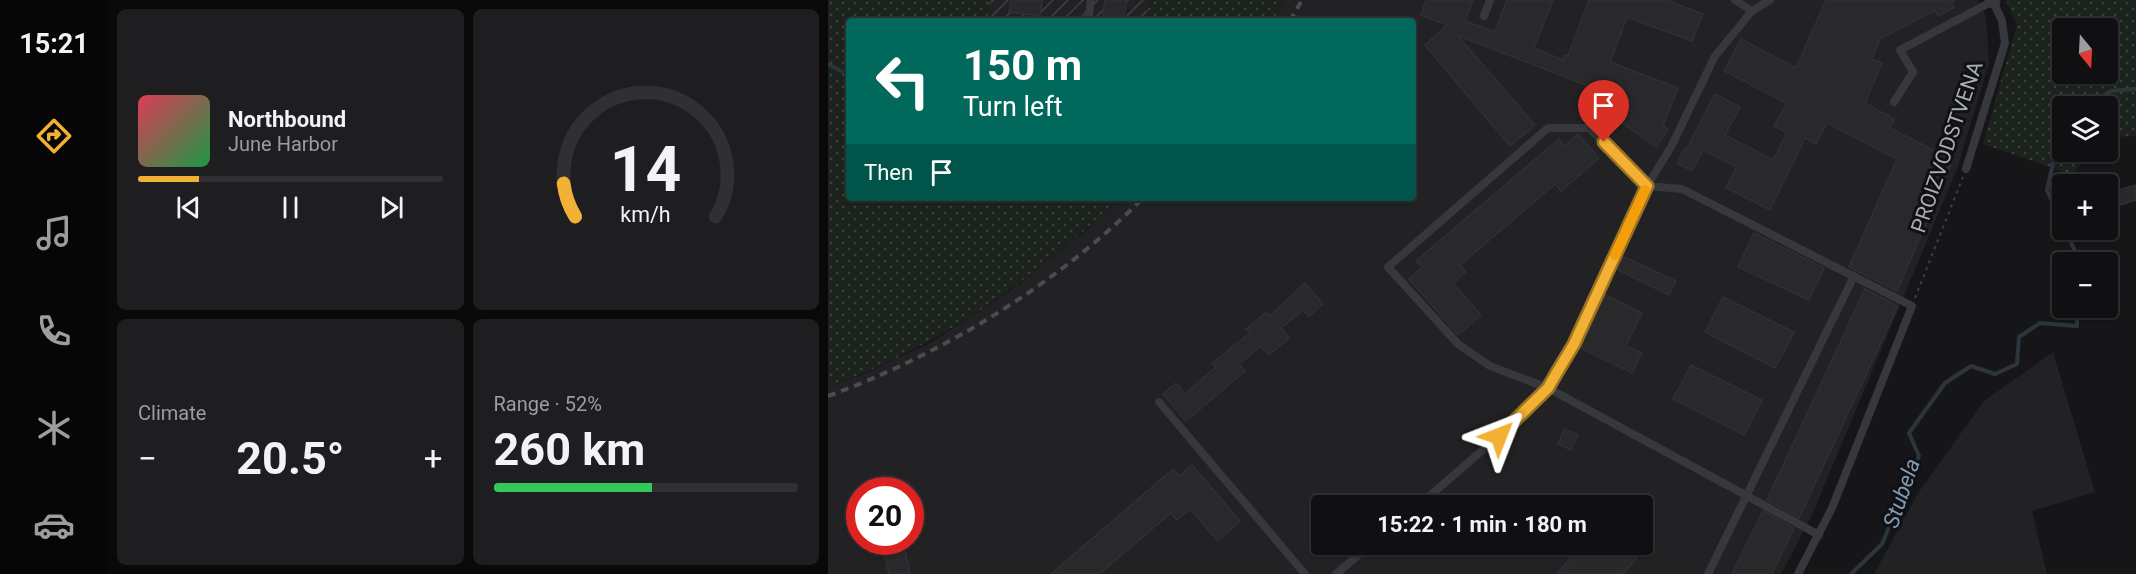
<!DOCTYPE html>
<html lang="en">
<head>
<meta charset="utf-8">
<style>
	:root { --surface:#101012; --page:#1e1e20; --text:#f1f3f6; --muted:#9c9d9f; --line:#303032; --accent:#f2b134 }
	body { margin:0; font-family:Roboto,sans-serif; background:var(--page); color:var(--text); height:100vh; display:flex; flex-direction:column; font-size:22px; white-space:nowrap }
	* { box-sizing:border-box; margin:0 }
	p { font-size:20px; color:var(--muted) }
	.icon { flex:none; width:33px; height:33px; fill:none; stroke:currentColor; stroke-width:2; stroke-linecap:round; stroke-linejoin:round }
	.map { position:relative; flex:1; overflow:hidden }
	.sheet { display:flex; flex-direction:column; gap:9px; padding:9px; background:#09090a; width:720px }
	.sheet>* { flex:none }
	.top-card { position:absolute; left:18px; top:18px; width:570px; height:183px; border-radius:6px; box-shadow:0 2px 4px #0004,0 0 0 2px var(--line); background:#00695c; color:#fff; overflow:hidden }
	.needle { width:39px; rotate:162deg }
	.fabs { position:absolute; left:1224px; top:18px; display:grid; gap:12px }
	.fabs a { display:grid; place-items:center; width:66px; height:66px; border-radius:6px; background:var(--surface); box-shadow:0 2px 4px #0004,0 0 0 2px var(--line); font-size:30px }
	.speed { position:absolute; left:18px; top:477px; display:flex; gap:12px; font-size:30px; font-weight:700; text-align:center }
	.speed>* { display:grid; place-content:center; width:78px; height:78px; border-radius:50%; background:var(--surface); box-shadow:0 2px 4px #0004,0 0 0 2px var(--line); line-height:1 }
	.speed .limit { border:9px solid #d22; background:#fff; color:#111 }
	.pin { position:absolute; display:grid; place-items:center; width:51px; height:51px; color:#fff; margin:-62px -26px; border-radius:50% 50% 50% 0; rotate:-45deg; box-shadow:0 0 6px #0007 }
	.pin .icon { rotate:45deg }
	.me { position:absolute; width:66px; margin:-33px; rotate:45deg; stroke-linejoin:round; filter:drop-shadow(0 0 4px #0008) }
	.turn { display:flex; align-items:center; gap:21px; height:126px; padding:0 18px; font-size:27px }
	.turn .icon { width:78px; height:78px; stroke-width:2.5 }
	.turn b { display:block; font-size:42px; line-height:51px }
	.then { display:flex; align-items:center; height:57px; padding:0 18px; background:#0003; gap:12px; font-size:22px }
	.big { font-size:45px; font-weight:700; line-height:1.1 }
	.sheet .tile { flex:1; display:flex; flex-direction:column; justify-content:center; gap:9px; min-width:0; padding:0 21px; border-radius:9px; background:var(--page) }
	.sheet .dial { align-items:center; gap:0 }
	.dial svg { height:156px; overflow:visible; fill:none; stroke:var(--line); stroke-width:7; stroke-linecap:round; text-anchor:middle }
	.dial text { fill:var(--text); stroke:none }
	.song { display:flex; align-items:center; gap:18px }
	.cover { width:72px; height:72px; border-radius:9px; background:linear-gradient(135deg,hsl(350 70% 55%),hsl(140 70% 35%)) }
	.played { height:6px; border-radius:3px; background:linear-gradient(90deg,var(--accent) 20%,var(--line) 20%) }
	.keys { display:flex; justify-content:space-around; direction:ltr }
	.heat { display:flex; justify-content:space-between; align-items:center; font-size:33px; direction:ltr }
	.charge { height:9px; border-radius:4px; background:linear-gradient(90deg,#34c759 52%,var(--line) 0) }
	.sheet .tiles { flex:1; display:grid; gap:9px; grid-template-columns:repeat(2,1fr) }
	.trip { position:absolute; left:483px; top:495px; width:342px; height:60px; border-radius:6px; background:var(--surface); box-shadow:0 2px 4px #0004,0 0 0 2px var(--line); font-weight:700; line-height:60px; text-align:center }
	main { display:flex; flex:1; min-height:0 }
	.tab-bar { display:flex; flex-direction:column; width:108px; justify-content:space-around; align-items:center; background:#060607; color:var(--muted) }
	.tab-bar .icon { width:42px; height:42px }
	.tab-bar .on { color:var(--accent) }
	.tab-bar b { font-size:27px; color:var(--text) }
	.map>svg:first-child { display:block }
	.built { fill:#222225; fill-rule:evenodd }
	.industrial { fill:url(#industrial-furrows) }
	.grass { fill:url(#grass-dots); fill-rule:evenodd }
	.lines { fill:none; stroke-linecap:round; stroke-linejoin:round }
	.stream { stroke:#2c353c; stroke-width:4 }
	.building { fill:#29292c; stroke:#303034; stroke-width:1.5 }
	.path { stroke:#3d3f44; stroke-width:2; stroke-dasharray:3 4.5; stroke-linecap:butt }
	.lane { stroke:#37383d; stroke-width:8 }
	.street { stroke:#37383d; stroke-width:15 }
	.rail { stroke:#4a4c52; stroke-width:4; stroke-dasharray:8 6; stroke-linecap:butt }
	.route-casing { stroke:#9d7322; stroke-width:15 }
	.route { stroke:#f2b134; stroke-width:10 }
	.slow { stroke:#f59e0b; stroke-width:10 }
	.labels { text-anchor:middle; stroke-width:6; stroke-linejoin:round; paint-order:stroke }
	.street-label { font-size:21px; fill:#a8adb8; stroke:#111113 }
	.water-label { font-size:22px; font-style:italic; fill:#7f9bb3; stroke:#111113 }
</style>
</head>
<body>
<main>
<nav class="tab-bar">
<b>15:21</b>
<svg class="icon on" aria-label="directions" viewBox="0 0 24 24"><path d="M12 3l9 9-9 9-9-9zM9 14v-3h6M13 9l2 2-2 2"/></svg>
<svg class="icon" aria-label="music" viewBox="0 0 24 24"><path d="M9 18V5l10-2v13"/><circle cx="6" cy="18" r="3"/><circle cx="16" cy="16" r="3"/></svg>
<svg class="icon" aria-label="phone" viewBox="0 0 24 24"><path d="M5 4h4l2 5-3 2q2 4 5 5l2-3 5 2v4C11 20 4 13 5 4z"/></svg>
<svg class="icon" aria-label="climate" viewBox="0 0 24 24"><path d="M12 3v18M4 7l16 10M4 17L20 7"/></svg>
<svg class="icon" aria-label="car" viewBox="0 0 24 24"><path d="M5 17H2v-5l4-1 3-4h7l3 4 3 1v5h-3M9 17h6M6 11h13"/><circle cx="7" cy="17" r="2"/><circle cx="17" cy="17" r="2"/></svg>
</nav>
<section class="sheet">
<div class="tiles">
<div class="tile">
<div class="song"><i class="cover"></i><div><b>Northbound</b><p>June Harbor</p></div></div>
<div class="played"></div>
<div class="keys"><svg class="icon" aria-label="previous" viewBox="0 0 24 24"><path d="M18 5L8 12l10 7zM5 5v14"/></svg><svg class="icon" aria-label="pause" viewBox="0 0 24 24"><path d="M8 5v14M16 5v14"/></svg><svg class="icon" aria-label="next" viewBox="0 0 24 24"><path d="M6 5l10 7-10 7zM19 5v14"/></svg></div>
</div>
<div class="tile dial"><svg viewBox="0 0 100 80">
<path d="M14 69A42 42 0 1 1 86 69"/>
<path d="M14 69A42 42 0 0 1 8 52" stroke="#f2b134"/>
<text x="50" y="56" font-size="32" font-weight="700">14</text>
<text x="50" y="72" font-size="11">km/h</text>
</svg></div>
<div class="tile"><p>Climate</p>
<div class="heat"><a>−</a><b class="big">20.5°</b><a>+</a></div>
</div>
<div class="tile"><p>Range · 52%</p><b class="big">260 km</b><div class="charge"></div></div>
</div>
</section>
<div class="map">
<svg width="1308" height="574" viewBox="0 0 1308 574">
	<defs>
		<pattern id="industrial-furrows" width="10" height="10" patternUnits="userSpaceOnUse" patternTransform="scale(1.5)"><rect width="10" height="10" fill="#222225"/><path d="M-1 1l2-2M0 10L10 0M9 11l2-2" fill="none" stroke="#3f3f43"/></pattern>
		<pattern id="grass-dots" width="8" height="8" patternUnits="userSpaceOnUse" patternTransform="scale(1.5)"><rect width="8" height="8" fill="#1c231d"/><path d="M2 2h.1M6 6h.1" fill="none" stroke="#3a403c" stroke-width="1.8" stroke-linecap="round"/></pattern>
	</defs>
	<rect width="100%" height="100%" fill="#161618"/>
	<!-- built -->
	<g class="built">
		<path d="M458,0h692l8,16 3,47 -32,106 -145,346 -31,59h-953v-187l36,-13 68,-32 78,-51 74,-59 36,-34h293v-177h-141zM32,490h50v52h-50zM494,506h320v38h-320z"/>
		<polygon points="1225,352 1267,492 1204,511 1219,574 1046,574 1090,493 1156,401"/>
	</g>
	<!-- industrial -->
	<polygon class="industrial" points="161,0 321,0 318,21 159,21"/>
	<!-- grass -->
	<g class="grass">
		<path d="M0,0h161l-2,21h-138v177h271c-86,81 -181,149 -292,189z"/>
		<polygon points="321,0 458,0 444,21 318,21"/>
		<path d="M1178,0h130v136l-28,1v-31h-46v46h27l-16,23 -90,-31 34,-119zM1234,28h46v46h-46z"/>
	</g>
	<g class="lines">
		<!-- stream -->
		<g class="stream">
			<polyline points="0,64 21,75"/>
			<polyline points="1260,106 1283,91 1308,89"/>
			<polyline points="1234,124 1219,190 1234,224"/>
			<polyline points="1237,230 1248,253 1248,262"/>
			<polyline points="1023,574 1054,544 1091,456 1081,433 1117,383 1143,366 1167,374 1189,364 1191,337 1212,323 1249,326 1249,308"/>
		</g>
	</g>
	<!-- building -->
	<g class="building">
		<polygon points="183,0 214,0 212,16 181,12"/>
		<polygon points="277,0 299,0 295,21 274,21"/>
		<polygon points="598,0 645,0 637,21 667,32 679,0 725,0 706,48 735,60 737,55 740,56 761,0 838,0 875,14 864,41 799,17 782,62 850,88 835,126 840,130 828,147 788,118 796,106 771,96 773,91 629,35 707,125 682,146 597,45 619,25 593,15"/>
		<polygon points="998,0 1127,0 1123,2 1126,8 1110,16 1107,10 1052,39 1044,59 1054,63 1037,103 1066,119 1062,128 1125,160 1069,291 1021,267 1069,159 999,123 988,144 977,138 942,210 898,188 909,167 875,150 864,171 849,163 856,149 858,150 887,94 912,107 897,135 945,160 959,133 946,126 959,103 896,71 913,39 968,68"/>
		<polygon points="750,134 771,158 733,191 727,184 632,265 638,272 625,283 653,315 630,335 581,279 594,267 588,261 731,139 737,146"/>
		<polygon points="1308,185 1308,200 1292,205 1287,191"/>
		<polygon points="926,233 996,268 981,300 910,267"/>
		<polygon points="796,257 848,281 841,295 790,270"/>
		<polygon points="477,283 495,304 481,316 475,310 453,328 461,338 441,355 433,346 411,364 417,371 358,421 335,394 348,383 357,394 388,367 384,363 422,333 418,329 439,312 442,316"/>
		<polygon points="1037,289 1070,306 971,518 939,500"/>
		<polygon points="777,295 814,313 798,346 814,353 804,373 751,347"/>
		<polygon points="895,297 966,332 947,368 877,332"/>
		<polygon points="863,365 934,400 916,435 845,399"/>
		<polygon points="736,429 750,435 743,450 730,444"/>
		<polygon points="364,465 412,521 390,541 362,509 349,520 343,513 271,574 223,574 345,469 351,476"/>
		<polygon points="935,511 966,528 944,574 904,574"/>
		<polygon points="54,542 75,542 82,574 61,574"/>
		<polygon points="754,544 800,544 812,554 795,574 729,574"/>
	</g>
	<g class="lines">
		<!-- path -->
		<polyline class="path" points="1087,298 1135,177"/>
		<!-- lane -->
		<g class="lane">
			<polyline points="907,0 924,11"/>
			<polyline points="656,16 662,0"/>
			<polyline points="260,21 263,0"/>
			<polyline points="1066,102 1085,72 1072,50 1165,1 1174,21 1177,43 1138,169"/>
			<polyline points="331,402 477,574"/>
			<polyline points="590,506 671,436 720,388 746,344 819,186 843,147 887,56 924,11 942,0"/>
			<polyline points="508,574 543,544"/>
			<polyline points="880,574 1026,276"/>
			<polyline points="970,574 1004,508 1084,306 854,189 819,186 761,128 720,128 560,267 630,344 662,366 720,388 991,535"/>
		</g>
		<!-- street -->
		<polyline class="street" points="1164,0 1165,1"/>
		<!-- rail -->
		<g class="rail">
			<polyline points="462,21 474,0"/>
			<path d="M0,396c113,-41 230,-112 315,-198"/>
		</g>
	</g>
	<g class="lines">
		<defs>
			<polyline id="route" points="671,436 720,388 728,374 746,344 819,186 776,142"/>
		</defs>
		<!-- route casing -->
		<use href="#route" class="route-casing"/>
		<!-- route -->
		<use href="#route" class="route"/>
		<!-- slow -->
		<polyline class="slow" points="787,255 817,190"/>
	</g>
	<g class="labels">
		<!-- street labels -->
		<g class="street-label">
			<text transform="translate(1119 147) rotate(-71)" y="7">PROIZVODSTVENA</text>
		</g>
		<!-- water labels -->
		<g class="water-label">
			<text transform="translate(1073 493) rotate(-71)" y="8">Stubela</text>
		</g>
	</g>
</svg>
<div class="fabs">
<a><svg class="needle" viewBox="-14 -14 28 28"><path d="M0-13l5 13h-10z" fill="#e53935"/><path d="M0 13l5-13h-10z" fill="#9c9d9f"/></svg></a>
<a><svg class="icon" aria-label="layers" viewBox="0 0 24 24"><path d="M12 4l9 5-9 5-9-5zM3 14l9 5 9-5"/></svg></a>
<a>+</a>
<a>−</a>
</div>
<div class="speed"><div class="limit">20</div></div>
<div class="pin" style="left:776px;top:142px;background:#d93025"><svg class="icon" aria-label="arrive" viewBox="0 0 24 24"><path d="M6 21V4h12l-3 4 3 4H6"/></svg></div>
<svg class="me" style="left:671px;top:436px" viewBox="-20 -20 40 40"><path d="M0-17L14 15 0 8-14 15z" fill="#f2b134" stroke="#fff" stroke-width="4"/></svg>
<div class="trip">15:22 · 1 min · 180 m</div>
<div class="top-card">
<div class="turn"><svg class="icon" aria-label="left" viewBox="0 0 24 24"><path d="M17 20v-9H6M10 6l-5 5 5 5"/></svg><div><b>150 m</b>Turn left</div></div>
<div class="then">Then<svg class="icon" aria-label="arrive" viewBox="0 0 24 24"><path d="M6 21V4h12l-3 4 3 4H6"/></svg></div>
</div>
</div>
</main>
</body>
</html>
